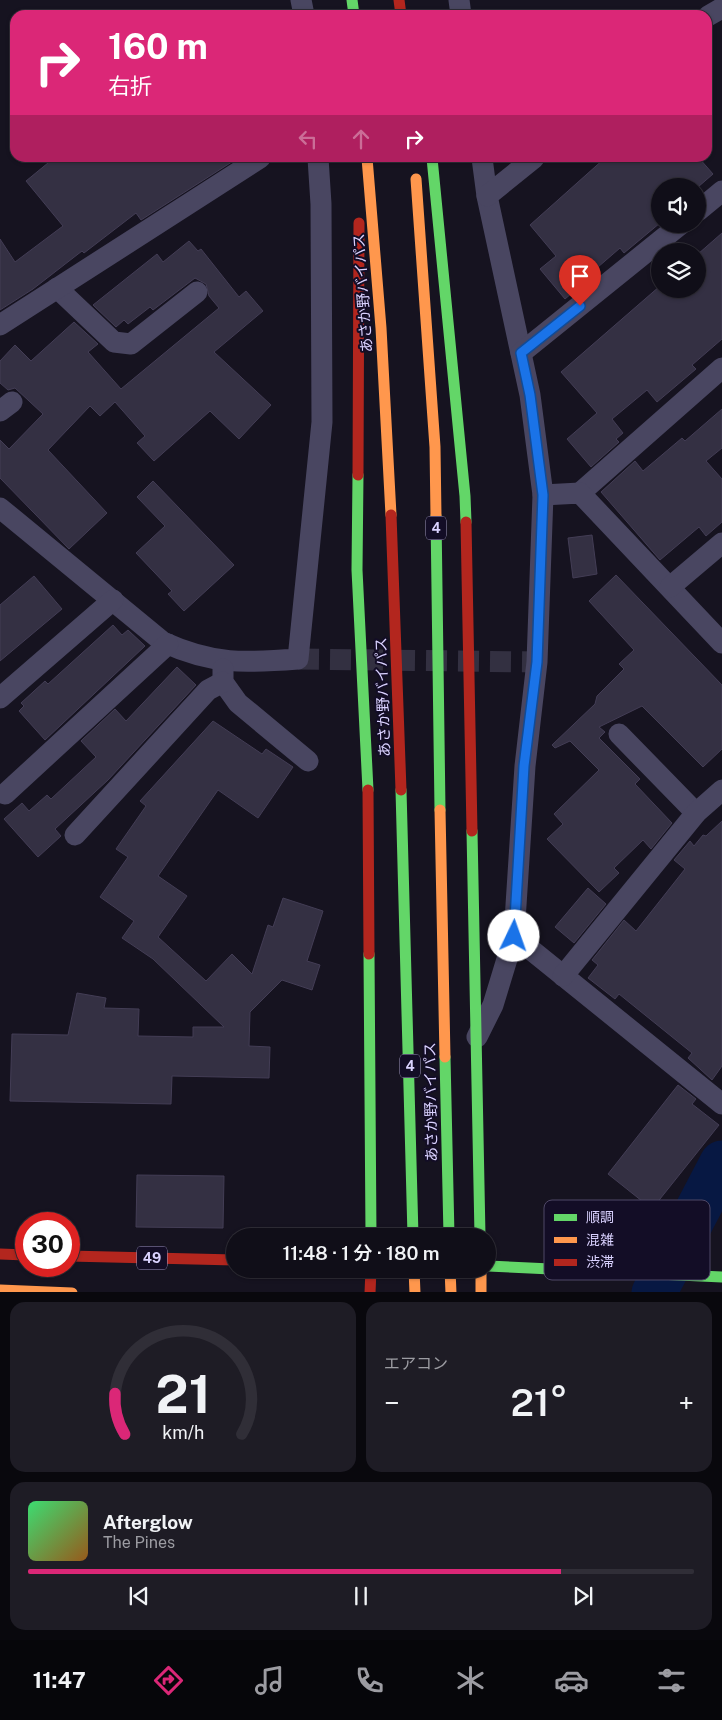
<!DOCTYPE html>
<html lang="ja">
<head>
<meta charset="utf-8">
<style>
	:root { --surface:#100e18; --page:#1e1c25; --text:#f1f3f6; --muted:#9c9ca2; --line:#302e37; --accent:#db2777 }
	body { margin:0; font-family:"Public Sans","Noto Sans JP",sans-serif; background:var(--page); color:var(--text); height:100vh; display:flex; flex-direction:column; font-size:19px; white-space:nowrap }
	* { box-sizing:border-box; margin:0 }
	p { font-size:16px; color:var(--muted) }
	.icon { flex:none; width:28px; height:28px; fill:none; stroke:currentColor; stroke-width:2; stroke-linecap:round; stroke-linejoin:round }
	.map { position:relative; height:1292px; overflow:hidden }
	.drawer { display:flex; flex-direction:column; gap:10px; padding:10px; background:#09080d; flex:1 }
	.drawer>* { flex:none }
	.guide { position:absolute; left:10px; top:10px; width:702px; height:152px; border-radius:15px; box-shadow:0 1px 4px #0004,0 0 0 1px var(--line); background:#db2777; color:#fff; overflow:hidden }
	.tools { position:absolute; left:651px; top:178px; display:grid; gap:10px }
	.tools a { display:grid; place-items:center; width:55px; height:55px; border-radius:50%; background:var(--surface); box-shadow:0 1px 4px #0004,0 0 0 1px var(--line); font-size:25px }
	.speed { position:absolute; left:15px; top:1212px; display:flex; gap:10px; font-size:25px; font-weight:700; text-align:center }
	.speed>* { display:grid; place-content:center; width:65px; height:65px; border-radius:50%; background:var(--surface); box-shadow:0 1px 4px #0004,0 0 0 1px var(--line); line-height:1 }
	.speed .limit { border:8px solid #d22; background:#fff; color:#111 }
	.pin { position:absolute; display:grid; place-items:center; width:42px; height:42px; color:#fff; margin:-51px -21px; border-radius:50% 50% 50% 0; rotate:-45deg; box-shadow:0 0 5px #0007 }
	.pin .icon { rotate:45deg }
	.me { position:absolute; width:55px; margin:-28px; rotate:3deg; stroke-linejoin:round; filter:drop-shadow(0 0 4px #0008) }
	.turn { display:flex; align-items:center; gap:18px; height:105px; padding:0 15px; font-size:22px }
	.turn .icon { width:65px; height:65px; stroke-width:2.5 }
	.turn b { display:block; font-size:35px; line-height:42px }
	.lanes { display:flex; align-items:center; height:48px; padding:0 15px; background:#0003; justify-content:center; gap:25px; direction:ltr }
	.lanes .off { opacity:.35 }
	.big { font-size:38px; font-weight:600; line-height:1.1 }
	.drawer .tile { flex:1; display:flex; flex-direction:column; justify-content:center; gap:8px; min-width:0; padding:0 18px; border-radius:15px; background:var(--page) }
	.drawer .dial { align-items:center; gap:0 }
	.dial svg { height:130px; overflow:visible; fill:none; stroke:var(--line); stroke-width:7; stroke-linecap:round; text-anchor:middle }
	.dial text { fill:var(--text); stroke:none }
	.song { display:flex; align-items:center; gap:15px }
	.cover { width:60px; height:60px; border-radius:8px; background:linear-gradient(135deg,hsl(140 70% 55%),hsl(30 70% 35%)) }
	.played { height:5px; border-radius:2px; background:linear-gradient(90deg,var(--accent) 80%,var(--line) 80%) }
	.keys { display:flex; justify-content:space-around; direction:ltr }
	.heat { display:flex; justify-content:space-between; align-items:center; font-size:28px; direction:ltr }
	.drawer .tiles { flex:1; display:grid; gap:10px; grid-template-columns:1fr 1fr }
	.tile:last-child { grid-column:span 2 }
	.trip { position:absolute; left:226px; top:1228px; width:270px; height:50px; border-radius:25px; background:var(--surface); box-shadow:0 1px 4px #0004,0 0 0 1px var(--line); font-weight:600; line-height:50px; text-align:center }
	.tabs { display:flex; height:80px; justify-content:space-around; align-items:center; background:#06060a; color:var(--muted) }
	.tabs .icon { width:35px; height:35px }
	.tabs .selected { color:var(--accent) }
	.tabs b { font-size:22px; color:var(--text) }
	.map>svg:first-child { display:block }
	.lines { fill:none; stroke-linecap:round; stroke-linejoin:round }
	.river { stroke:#071843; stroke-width:45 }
	.building { fill:#343043; stroke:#433d55 }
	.street-tunnel { stroke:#333041; stroke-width:21; stroke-dasharray:21 11; stroke-linecap:butt }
	.street { stroke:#494661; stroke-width:21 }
	.fast { stroke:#63d668; stroke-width:11 }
	.slow { stroke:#ff974d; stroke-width:11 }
	.jam { stroke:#b3261e; stroke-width:11 }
	.route-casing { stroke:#114b97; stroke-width:12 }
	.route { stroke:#1a73e8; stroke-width:9 }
	.labels { text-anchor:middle; stroke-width:4; stroke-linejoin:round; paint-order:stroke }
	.shield { fill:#130d26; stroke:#9e97be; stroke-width:1 }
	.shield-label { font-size:14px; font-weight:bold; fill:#dad2ff }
	.street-label { font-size:15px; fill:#dad2ff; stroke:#130d26 }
	.key { fill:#130d26; stroke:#4f4867; stroke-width:1 }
	.key-label { font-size:14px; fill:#dad2ff }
</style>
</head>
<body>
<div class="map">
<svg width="722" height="1293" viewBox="0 0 722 1293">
	<rect width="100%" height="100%" fill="#161320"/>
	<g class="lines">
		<!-- river -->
		<polyline class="river" points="654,1293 722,1163"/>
	</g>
	<!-- building -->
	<g class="building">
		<polygon points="54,158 238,158 141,220 136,213 84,253 82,251 33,289 0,310 0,239 15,262 63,226 26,181"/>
		<polygon points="605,158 699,158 713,174 698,187 660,186 660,223 624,253 620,248 583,280 585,282 565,299 540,269 556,256 530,225"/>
		<polygon points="722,233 722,339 692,365 696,369 657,402 647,390 612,419 623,433 616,439 619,442 591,467 567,439 597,413 561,372 660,286 660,289 698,289 698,254"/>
		<polygon points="189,241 198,251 201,249 239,297 246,291 263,311 214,352 271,405 239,439 210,411 154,461 137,443 145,436 115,402 100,416 90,406 48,450 107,513 69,549 0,478 0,440 9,449 43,414 15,388 8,390 0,383 0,361 15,345 31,361 74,322 98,344 88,352 121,389 219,308 209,296 206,284 195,278 153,310 150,307 128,324 124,320 116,327 93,305 157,254 163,262"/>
		<polygon points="722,409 722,448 706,461 722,479 722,522 706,536 699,527 660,560 601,492 635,461 643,471 682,438 685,441"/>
		<polygon points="153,481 234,565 184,611 168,594 172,591 136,553 165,526 137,497"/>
		<polygon points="592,535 597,574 573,578 568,538"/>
		<polygon points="616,575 722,685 722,749 703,767 642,706 599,727 605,732 599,738 640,779 635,784 672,823 651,849 643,840 614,868 619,873 599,892 547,839 563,824 554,814 599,770 570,741 555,748 552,745 595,704 597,696 624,669 619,664 634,650 589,601"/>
		<polygon points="34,576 62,609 0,661 0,605"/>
		<polygon points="113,625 122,635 128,630 145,646 45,740 19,711 24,706 21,703 45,681 48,684"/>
		<polygon points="177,667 196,685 108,780 55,829 61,836 38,857 4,819 22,803 29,811 47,795 51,799 96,757 81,741 115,709 126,721"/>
		<polygon points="213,721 262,754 266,749 293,767 258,818 218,790 158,876 187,896 158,937 206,981 232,954 252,974 268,925 273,927 283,898 323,911 307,961 320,965 312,990 282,980 250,1012 249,1046 270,1047 269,1078 172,1076 171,1104 10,1101 12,1034 68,1035 77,993 106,998 104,1008 139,1009 138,1036 193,1037 193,1027 224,1027 153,959 122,938 134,921 100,897 128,857 116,849 146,806 140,801"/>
		<polygon points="722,821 722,1066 712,1080 688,1058 692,1053 619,994 615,999 588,978 598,965 592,960 624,920 636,931 685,869 674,860 690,841 694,846 703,835 706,836"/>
		<polygon points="588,888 606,904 574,943 555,927"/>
		<polygon points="678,1085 696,1099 692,1104 719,1125 652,1209 608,1174"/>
		<polygon points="137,1175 224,1176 223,1228 136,1227"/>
	</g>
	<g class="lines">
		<!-- street-tunnel -->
		<polyline class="street-tunnel" points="298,659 537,662"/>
		<!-- street -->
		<g class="street">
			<polyline points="301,0 304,15"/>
			<polyline points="459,0 461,15"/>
			<polyline points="708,16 722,8"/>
			<polyline points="482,158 487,196 530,395 543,495 537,662 525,766 514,936 722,1104"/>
			<polyline points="487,196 534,158"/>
			<polyline points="698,211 722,191"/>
			<polyline points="57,288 114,342 131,344 197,292"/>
			<polyline points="0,325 260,158"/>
			<polyline points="521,353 681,224"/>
			<polyline points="0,411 12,402"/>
			<polyline points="580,493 722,368"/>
			<polyline points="543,495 580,493 722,643"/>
			<path d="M0,508l163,134c50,23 82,21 135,17l24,-237 -1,-218 -3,-46"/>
			<polyline points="670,587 722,543"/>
			<polyline points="223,669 223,682 238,703 308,761"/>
			<polyline points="0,698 113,600"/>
			<polyline points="619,734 696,813"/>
			<polyline points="5,794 168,644"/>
			<polyline points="75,835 208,690 223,682"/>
			<polyline points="563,976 696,813 722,790"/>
			<polyline points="477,1037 493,1005 514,936"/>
		</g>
		<!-- fast -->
		<g class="fast">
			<polyline points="352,0 354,15"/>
			<polyline points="432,158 465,496 466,522"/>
			<polyline points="358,475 357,570 368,790"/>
			<polyline points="436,516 440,810"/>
			<polyline points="401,790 413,1236"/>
			<polyline points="472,831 480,1236"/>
			<polyline points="369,954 371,1236"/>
			<polyline points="445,1057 449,1236"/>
			<polyline points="488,1266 722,1277"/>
		</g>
		<!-- slow -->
		<g class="slow">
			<polyline points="367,158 381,328 391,515"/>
			<polyline points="416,179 435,447 436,516"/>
			<polyline points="440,810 445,1057"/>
			<polyline points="414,1269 415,1293"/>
			<polyline points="450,1269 451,1293"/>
			<polyline points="481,1269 481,1293"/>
			<polyline points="0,1290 72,1293"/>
		</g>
		<!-- jam -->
		<g class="jam">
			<polyline points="399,0 401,15"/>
			<polyline points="358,475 359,223"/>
			<polyline points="391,515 401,790"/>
			<polyline points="466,522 472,831"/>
			<polyline points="368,790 369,954"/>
			<polyline points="0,1254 26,1255"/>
			<polyline points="69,1256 235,1260"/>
			<polyline points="370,1293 371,1269"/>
		</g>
	</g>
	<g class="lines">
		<defs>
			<polyline id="route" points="514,936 524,766 537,662 543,495 530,395 521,353 580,306"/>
		</defs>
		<!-- route casing -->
		<use href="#route" class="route-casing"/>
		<!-- route -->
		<use href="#route" class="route"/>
	</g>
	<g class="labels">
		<!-- shield labels -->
		<g class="shield">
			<rect x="426" y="516.5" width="20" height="23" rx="4"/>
			<rect x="400" y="1054.5" width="20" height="23" rx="4"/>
			<rect x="137" y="1246.5" width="30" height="23" rx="4"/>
		</g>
		<g class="shield-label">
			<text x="436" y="533">4</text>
			<text x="410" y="1071">4</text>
			<text x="152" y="1263">49</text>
		</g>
		<!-- street labels -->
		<g class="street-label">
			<text transform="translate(363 293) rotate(-94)" y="5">あさか野バイパス</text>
			<text transform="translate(383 697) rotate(-92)" y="5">あさか野バイパス</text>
			<text transform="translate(431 1102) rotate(-91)" y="5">あさか野バイパス</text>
		</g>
	</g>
	<!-- legend -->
	<rect x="544" y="1200" width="166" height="80" rx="8" class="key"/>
	<rect x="554" y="1214" width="23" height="7" fill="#63d668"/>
	<rect x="554" y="1237" width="23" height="6" fill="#ff974d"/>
	<rect x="554" y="1259" width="23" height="7" fill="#b3261e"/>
	<g class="key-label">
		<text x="586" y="1222">順調</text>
		<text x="586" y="1245">混雑</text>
		<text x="586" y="1267">渋滞</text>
	</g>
</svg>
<div class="tools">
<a><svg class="icon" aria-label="sound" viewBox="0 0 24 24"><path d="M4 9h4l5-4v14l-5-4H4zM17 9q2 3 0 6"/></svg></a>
<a><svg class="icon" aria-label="layers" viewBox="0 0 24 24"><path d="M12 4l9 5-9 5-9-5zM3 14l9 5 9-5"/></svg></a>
</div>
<div class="speed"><div class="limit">30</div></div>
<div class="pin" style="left:580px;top:306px;background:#d93025"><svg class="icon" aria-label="arrive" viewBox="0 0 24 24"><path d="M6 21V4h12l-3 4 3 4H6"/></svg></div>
<svg class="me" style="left:514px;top:936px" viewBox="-20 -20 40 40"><circle r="19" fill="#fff"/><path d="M0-13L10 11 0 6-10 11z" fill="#1a73e8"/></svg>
<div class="trip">11:48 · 1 分 · 180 m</div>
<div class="guide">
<div class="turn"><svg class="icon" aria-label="right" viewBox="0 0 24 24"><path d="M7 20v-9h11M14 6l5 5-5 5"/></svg><div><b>160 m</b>右折</div></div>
<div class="lanes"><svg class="icon off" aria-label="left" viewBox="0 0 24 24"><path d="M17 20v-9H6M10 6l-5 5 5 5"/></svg><svg class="icon off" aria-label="ahead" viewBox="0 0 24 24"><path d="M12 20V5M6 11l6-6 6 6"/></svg><svg class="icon" aria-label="right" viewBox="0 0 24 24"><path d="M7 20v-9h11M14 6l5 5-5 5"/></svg></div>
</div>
</div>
<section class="drawer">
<div class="tiles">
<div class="tile dial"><svg viewBox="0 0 100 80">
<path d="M14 69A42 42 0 1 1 86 69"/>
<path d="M14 69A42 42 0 0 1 8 44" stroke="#db2777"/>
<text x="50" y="56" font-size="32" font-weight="700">21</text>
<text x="50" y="72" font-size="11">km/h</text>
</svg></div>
<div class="tile"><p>エアコン</p>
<div class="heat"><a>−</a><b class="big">21°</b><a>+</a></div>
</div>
<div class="tile">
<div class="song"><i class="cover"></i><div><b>Afterglow</b><p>The Pines</p></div></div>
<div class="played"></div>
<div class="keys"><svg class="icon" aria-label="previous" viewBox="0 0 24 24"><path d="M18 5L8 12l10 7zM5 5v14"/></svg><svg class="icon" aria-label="pause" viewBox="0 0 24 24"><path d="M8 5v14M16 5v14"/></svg><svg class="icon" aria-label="next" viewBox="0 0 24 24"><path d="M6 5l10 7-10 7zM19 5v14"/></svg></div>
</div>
</div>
</section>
<nav class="tabs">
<b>11:47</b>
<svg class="icon selected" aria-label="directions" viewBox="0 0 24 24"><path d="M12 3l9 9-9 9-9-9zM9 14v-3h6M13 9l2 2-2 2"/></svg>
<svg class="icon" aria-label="music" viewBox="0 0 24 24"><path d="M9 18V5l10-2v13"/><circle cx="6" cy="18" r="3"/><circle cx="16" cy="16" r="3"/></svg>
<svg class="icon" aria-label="phone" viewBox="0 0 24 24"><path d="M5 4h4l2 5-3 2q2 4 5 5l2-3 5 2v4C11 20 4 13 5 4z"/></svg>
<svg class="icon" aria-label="climate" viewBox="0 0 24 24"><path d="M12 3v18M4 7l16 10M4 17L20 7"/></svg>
<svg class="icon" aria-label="car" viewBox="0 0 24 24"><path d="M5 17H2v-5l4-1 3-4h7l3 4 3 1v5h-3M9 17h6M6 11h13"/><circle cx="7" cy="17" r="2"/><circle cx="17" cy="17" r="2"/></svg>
<svg class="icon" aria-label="filters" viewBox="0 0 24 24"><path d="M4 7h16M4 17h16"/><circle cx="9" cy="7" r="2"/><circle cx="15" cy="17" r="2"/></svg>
</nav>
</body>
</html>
